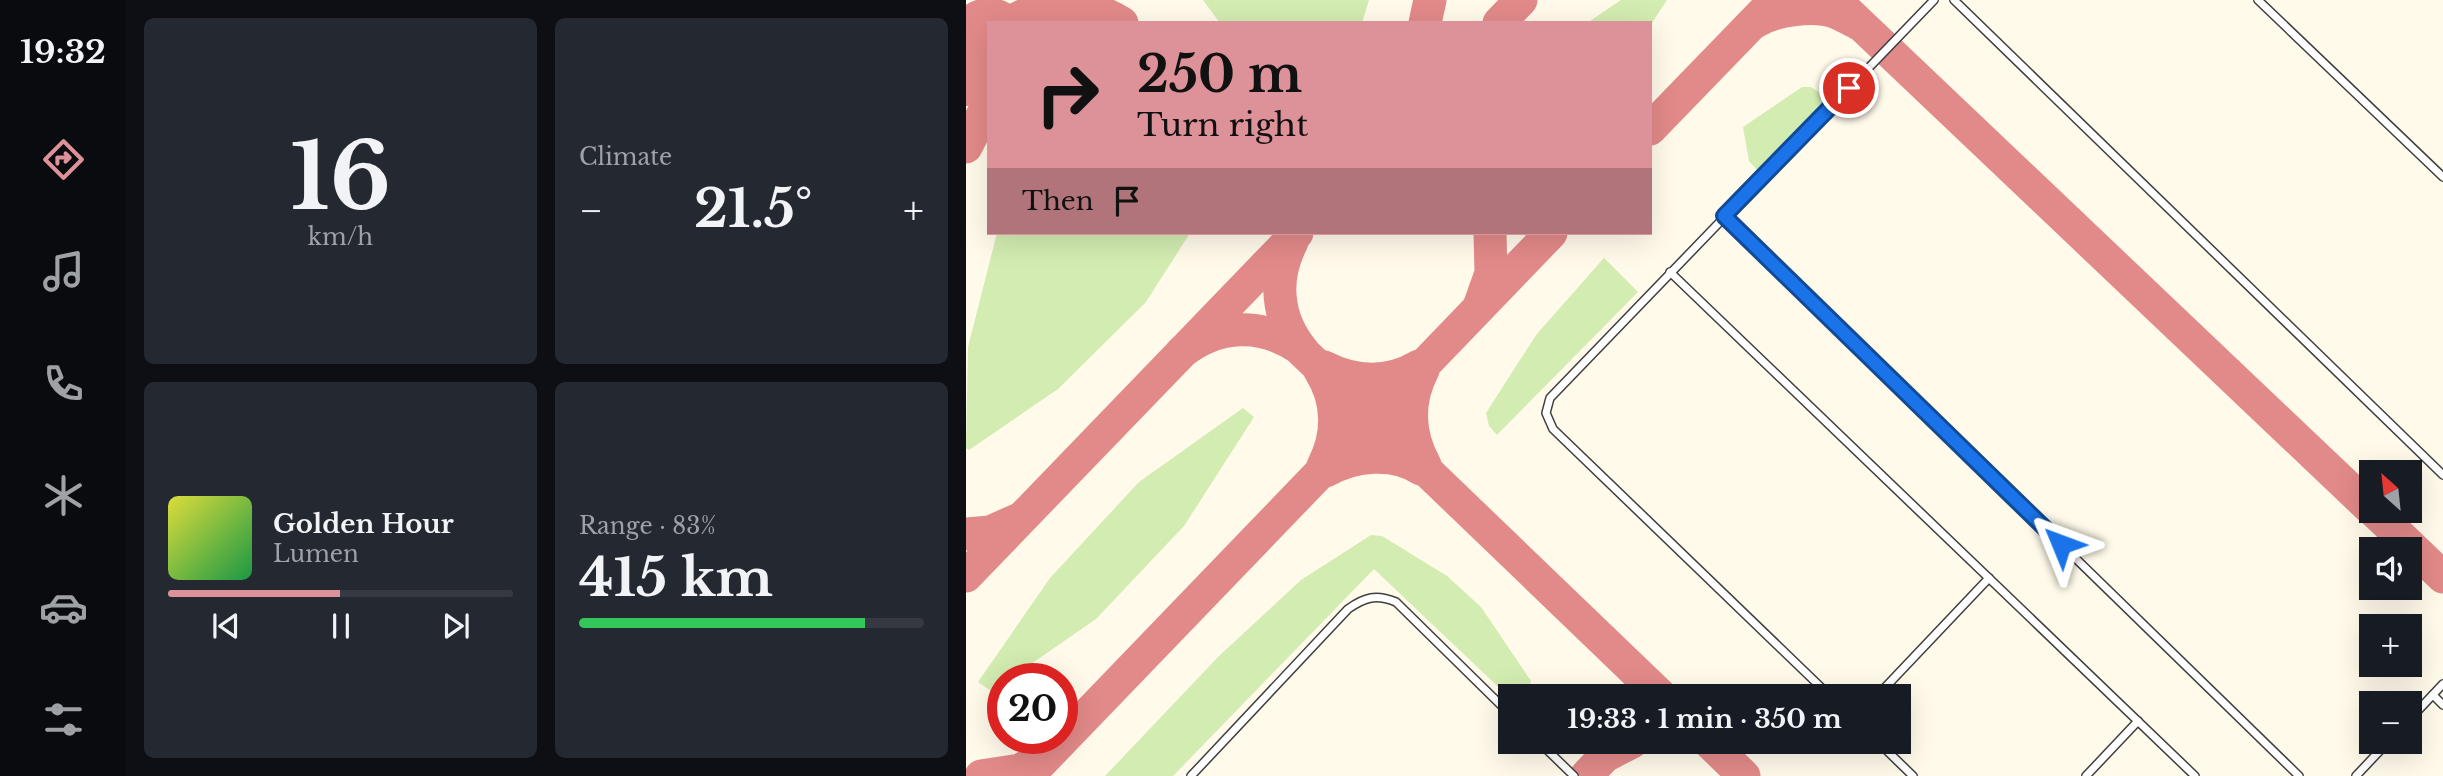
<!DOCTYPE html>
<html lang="en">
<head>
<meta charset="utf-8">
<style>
	:root { --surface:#171b24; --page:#242831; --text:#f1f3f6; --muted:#9ea1a6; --line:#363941; --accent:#dd9199 }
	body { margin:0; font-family:"Libre Baskerville",serif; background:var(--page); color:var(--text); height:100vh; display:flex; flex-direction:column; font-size:26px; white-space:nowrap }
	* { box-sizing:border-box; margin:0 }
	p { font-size:23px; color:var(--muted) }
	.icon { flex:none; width:38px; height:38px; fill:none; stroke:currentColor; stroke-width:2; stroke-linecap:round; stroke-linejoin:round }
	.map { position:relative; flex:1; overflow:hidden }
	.side { display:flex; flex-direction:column; gap:18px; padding:18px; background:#0d0f14; width:840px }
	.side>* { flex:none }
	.banner { position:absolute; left:21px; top:21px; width:665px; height:214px; border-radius:0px; box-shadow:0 7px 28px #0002; background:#dd9199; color:#111; overflow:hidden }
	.needle { width:46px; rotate:333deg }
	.buttons { position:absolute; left:1393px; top:460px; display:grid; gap:14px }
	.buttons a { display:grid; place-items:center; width:63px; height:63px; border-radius:0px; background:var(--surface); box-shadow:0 7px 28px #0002; font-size:35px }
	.speed { position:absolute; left:21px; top:663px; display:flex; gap:14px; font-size:35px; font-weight:700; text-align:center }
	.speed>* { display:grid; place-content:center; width:91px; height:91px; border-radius:50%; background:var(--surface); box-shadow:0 7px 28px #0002; line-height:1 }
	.speed .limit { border:10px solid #d22; background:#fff; color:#111 }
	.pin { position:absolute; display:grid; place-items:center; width:60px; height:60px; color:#fff; margin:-30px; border:4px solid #fff; border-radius:50%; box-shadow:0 2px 7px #0007 }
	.me { position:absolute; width:77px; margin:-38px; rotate:314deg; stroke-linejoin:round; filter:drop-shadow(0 0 5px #0008) }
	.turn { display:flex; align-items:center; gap:24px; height:147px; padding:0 35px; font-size:32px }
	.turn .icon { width:91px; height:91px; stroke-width:2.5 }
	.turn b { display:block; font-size:49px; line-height:60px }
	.then { display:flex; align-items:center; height:66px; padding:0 35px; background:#0003; gap:14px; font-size:26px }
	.big { font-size:52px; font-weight:800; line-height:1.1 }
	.side .tile { flex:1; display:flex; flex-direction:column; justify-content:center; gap:10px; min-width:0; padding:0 24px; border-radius:10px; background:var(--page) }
	.side .dial { align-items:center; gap:0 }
	.dial b { font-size:91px; line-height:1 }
	.song { display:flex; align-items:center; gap:21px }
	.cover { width:84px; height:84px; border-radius:10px; background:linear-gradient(135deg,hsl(60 70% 55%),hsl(140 70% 35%)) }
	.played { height:7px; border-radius:4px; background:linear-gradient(90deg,var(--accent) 50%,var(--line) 50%) }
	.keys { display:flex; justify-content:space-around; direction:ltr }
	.heat { display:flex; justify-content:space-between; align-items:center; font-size:38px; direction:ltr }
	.charge { height:10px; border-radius:5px; background:linear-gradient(90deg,#34c759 83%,var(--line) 0) }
	.side .tiles { flex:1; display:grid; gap:18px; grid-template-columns:repeat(2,1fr) }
	.trip { position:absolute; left:532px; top:684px; width:413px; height:70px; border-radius:0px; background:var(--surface); box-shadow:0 7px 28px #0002; font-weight:800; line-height:70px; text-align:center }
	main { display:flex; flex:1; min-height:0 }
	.tabs { display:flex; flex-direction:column; width:126px; justify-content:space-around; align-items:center; background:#090b0e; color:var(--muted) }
	.tabs .icon { width:49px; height:49px }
	.tabs .selected { color:var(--accent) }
	.tabs b { font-size:32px; color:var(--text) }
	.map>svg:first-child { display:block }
	.green { fill:#d2ecb1 }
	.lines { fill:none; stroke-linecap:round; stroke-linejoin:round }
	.taxiway { stroke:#e28a89; stroke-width:33 }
	.runway { stroke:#e28a89; stroke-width:84 }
	.lane-casing { stroke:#3f3f3f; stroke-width:10 }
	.lane { stroke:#fff; stroke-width:7 }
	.route-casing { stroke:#114b97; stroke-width:18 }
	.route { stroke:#1a73e8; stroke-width:12 }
</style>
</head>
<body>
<main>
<nav class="tabs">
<b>19:32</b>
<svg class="icon selected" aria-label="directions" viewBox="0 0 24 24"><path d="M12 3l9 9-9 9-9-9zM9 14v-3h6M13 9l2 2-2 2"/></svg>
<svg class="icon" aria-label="music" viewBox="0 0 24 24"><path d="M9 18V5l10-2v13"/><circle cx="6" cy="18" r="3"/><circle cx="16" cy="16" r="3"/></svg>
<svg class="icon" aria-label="phone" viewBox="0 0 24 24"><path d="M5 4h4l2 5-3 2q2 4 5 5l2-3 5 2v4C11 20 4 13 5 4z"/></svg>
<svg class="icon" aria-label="climate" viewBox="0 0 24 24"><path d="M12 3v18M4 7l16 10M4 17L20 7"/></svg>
<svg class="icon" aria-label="car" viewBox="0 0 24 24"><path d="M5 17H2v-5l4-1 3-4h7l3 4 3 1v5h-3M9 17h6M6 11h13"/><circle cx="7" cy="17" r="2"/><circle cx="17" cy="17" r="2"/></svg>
<svg class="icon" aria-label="filters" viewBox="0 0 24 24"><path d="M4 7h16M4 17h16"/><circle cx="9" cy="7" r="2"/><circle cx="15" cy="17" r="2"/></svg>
</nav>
<section class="side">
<div class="tiles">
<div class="tile dial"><b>16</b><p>km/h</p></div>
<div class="tile"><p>Climate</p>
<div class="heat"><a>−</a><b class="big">21.5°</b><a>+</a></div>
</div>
<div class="tile">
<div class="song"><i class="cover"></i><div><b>Golden Hour</b><p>Lumen</p></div></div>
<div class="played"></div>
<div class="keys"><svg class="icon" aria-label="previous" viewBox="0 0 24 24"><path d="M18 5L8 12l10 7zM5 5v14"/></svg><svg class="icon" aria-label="pause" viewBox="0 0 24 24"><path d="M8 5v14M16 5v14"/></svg><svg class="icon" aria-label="next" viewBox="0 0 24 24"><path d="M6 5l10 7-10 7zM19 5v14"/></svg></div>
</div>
<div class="tile"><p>Range · 83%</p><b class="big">415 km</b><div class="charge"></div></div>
</div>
</section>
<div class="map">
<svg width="1477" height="776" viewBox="0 0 1477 776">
	<rect width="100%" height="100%" fill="#fffaea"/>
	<!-- green -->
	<g class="green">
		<polygon points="237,0 403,0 396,23 254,23"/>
		<polygon points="655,0 701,0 684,26 684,23 621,23"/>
		<polygon points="836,87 845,87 861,98 791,170 783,161 777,127"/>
		<polygon points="31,233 224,233 180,302 92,389 3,450 0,448 2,347"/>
		<polygon points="638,258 672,292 531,435 523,426 520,413 570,335"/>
		<polygon points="277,408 288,417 218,526 130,619 43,679 37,679 37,683 25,691 12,682 84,578 173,482"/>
		<polygon points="405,535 416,536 481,576 515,607 565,681 561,696 544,696 544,698 408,569 207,776 139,776 253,656 335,580"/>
	</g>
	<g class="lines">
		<!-- taxiway -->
		<g class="taxiway">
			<polyline points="869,0 1405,509"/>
			<path d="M789,22c20,-12 59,-18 82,-9 6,2 13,7 20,10"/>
			<path d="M43,23c38,-23 76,-23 113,0"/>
			<polyline points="459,23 464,0"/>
			<polyline points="533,23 555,0"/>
			<polyline points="684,129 809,0"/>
			<polyline points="0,147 23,102"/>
			<path d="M326,242c-19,37 -16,76 11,109"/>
			<polyline points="514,304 525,273 524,233"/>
			<path d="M216,352c36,-28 79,-30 117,-4l362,348"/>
			<path d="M358,367c31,16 65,17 95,-1"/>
			<path d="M457,370c-16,31 -15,64 2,95"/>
			<path d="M354,371c19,30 19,64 3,95"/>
			<path d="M360,471c28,-16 67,-20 95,-2"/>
			<polyline points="1408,511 1477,577"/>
			<polyline points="0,534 24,532 51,520"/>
			<polyline points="0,576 331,233"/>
			<polyline points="743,742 778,776"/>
			<polyline points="15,776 54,770 78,756"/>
			<polyline points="62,776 585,233"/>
			<polyline points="620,776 639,756 666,742"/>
		</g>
		<!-- runway -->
		<polyline class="runway" points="0,64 23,40"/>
		<defs>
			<g id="lane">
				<polyline points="988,0 1477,475"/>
				<polyline points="1292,0 1477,177"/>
				<polyline points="758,216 1333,776"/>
				<polyline points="704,272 1229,776"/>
				<polyline points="1467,695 1477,705"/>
				<polyline points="864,696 587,429 580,413 584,398 968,0"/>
				<polyline points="911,696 1023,578"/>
				<polyline points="1444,719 1477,684"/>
				<polyline points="573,742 608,776"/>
				<polyline points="912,742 947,776"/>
				<path d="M225,776l157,-167c17,-12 28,-15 48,-7l114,112"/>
				<polyline points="1120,776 1172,721"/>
				<polyline points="1390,776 1422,742"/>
			</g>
		</defs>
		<!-- lane casing -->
		<use href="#lane" class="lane-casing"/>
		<!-- lane -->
		<use href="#lane" class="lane"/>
	</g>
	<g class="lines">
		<defs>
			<polyline id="route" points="883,88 758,216 1095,544"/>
		</defs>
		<!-- route casing -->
		<use href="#route" class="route-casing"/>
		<!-- route -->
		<use href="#route" class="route"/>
	</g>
</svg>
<div class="buttons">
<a><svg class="needle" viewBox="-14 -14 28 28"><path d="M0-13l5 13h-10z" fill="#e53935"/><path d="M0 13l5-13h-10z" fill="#9ea1a6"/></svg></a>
<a><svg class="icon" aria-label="sound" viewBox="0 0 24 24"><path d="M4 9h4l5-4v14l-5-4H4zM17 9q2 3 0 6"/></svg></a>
<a>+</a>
<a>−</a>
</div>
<div class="speed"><div class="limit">20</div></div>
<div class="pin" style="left:883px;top:88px;background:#d93025"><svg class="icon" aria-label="arrive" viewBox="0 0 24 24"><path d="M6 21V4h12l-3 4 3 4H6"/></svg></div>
<svg class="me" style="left:1095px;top:544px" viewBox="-20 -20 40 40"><path d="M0-17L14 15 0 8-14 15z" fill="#1a73e8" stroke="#fff" stroke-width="4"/></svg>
<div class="trip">19:33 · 1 min · 350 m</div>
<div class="banner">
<div class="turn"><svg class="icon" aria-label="right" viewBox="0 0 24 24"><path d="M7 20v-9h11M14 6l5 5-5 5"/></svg><div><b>250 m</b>Turn right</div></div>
<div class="then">Then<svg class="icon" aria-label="arrive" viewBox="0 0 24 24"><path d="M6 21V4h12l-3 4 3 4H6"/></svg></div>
</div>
</div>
</main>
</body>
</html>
